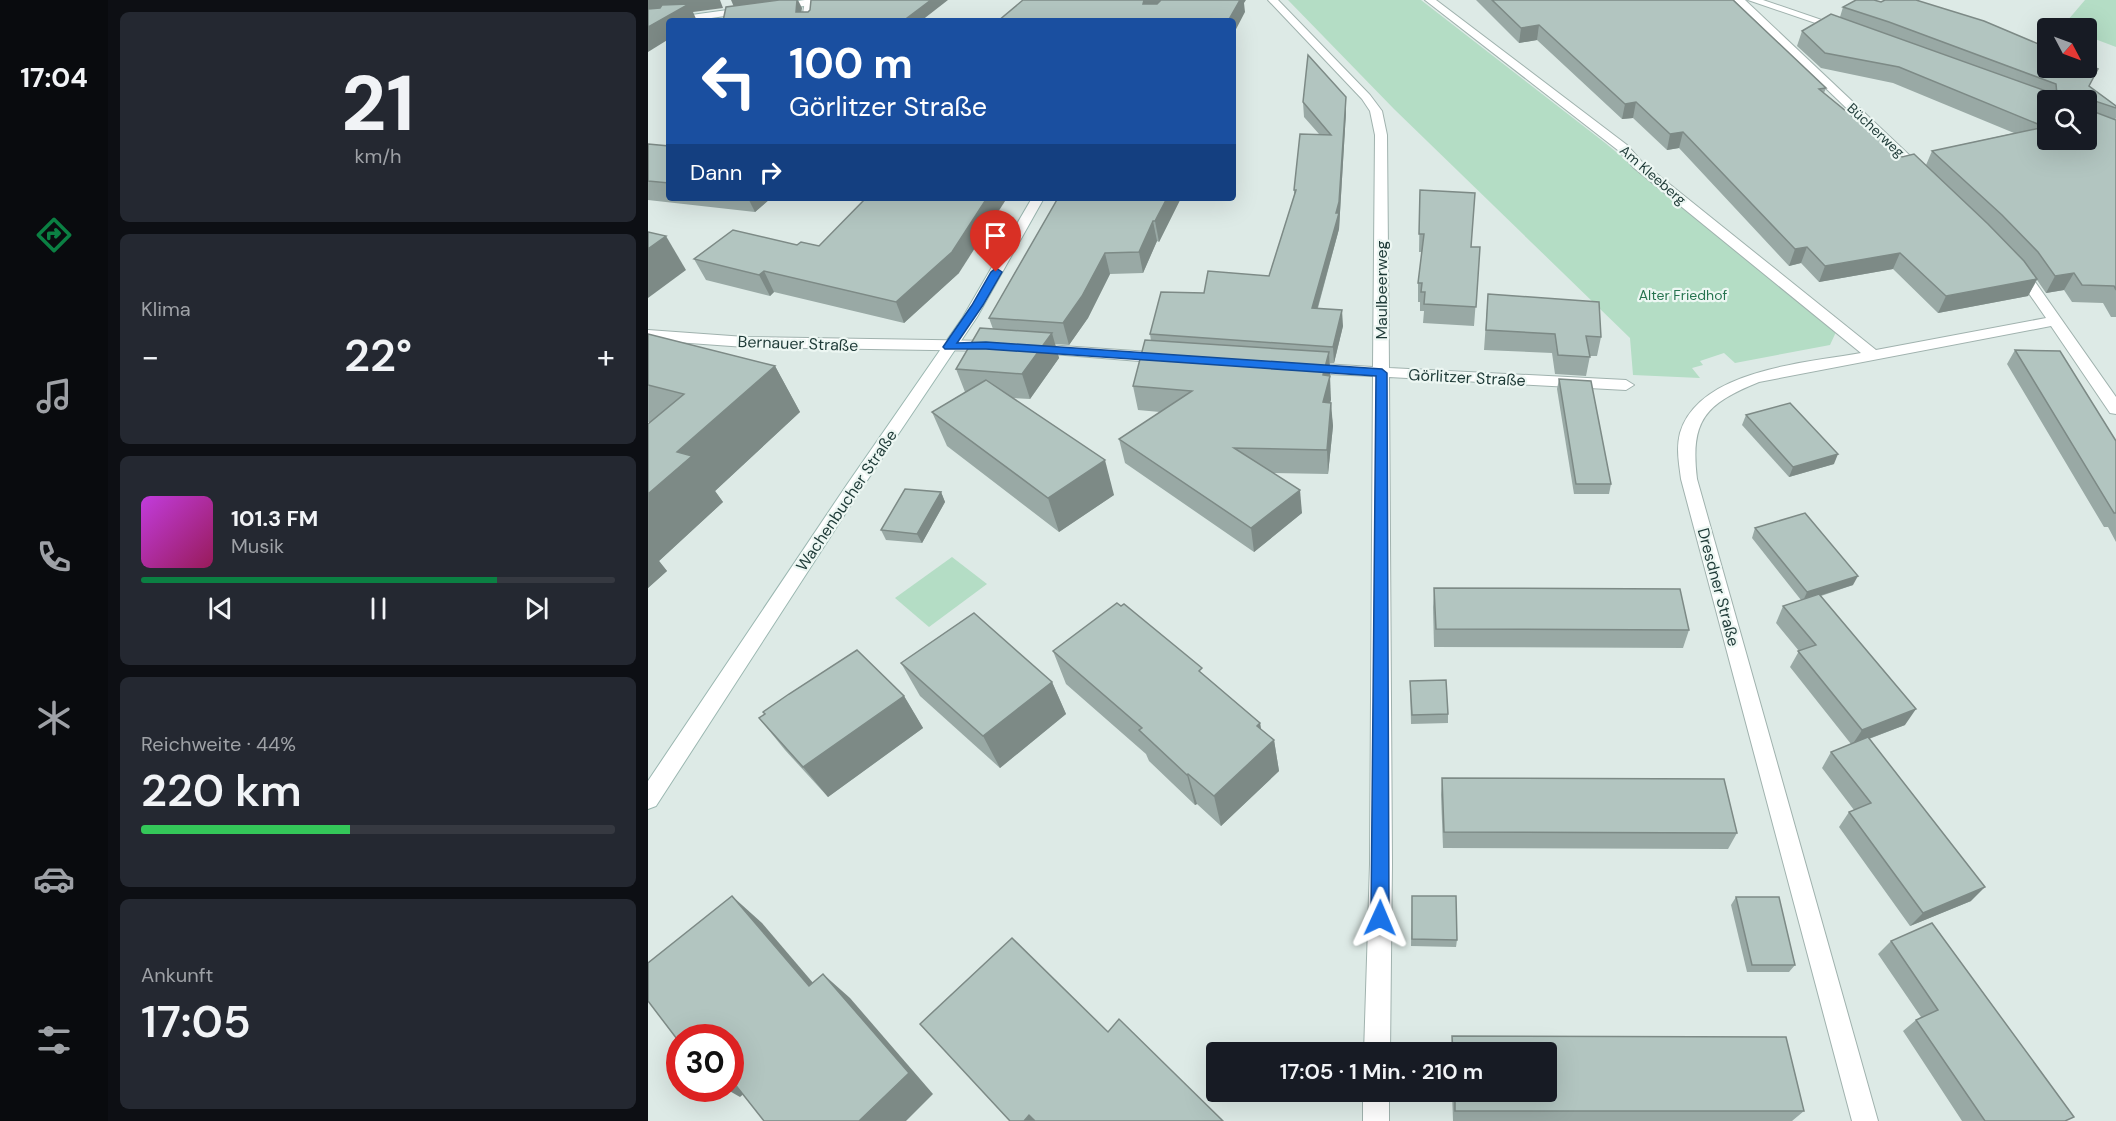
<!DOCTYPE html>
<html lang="de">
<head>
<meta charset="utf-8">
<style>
	:root { --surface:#171b24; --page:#242831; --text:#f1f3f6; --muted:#9ea1a6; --line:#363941; --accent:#0b8043 }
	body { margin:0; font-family:"DM Sans",sans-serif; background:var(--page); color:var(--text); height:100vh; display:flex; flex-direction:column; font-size:22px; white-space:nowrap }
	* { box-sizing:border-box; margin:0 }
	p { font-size:20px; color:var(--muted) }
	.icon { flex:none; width:33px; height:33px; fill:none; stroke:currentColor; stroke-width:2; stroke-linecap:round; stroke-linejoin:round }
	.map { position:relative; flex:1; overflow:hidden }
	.sheet { display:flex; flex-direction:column; gap:12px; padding:12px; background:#0d0f14; width:540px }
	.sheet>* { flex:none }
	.guide { position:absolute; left:18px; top:18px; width:570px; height:183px; border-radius:6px; box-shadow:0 6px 24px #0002; background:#1a4fa0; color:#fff; overflow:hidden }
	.needle { width:39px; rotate:131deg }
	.controls { position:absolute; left:1389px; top:18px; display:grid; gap:12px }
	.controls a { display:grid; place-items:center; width:60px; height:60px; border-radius:6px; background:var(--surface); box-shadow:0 6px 24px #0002; font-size:30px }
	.speed { position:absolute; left:18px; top:1024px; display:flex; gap:12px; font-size:30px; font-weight:700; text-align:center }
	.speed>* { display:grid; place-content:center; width:78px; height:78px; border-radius:50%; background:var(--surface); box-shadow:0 6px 24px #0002; line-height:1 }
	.speed .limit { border:9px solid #d22; background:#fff; color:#111 }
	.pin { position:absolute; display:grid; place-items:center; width:51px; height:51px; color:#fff; margin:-62px -26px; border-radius:50% 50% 50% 0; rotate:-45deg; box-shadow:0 0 6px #0007 }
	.pin .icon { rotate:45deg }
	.me { position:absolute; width:66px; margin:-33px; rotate:1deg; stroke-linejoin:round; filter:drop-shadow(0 0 4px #0008) }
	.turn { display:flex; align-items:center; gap:21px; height:126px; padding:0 24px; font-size:27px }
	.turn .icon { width:78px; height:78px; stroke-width:2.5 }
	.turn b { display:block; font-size:42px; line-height:51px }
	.then { display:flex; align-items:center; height:57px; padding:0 24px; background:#0003; gap:12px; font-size:22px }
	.big { font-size:45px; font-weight:600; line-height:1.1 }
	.sheet .tile { flex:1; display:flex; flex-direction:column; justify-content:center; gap:9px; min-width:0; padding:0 21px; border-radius:9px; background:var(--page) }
	.sheet .dial { align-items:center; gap:0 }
	.dial b { font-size:78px; line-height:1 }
	.song { display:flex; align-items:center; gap:18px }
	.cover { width:72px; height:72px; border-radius:9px; background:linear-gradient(135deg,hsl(290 70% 55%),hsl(330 70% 35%)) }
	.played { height:6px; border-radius:3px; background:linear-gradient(90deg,var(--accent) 75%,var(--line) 75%) }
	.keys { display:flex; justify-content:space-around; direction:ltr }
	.heat { display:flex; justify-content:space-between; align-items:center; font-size:33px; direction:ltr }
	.charge { height:9px; border-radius:4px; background:linear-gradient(90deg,#34c759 44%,var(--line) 0) }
	.trip { position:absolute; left:558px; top:1042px; width:351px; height:60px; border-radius:6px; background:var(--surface); box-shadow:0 6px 24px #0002; font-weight:600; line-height:60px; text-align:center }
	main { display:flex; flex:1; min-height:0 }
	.dock { display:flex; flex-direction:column; width:108px; justify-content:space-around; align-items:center; background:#090b0e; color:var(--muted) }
	.dock .icon { width:42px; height:42px }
	.dock .active { color:var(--accent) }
	.dock b { font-size:27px; color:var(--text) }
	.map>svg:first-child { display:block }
	.green { fill:#b4ddc5 }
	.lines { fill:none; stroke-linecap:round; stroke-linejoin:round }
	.street-casing { stroke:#a0b2ae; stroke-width:2 }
	.secondary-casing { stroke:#9bb7b1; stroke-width:2 }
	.street { fill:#fff; fill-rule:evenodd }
	.secondary { fill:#fff; fill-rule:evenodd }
	.wall { fill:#99a9a5 }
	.shaded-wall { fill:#7d8a86 }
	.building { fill:#b2c5c0; stroke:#7d8a86; stroke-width:1.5; fill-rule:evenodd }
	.route { fill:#1a73e8; stroke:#114b97; stroke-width:1.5 }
	.labels { text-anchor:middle; stroke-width:4.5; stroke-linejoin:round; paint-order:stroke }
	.far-street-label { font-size:14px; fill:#1e3a37; stroke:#edf7f3 }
	.far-park-label { font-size:14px; fill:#26734f; stroke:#edf7f3 }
	.street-label { font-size:16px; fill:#1e3a37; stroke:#edf7f3 }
</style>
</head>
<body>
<main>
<nav class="dock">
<b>17:04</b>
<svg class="icon active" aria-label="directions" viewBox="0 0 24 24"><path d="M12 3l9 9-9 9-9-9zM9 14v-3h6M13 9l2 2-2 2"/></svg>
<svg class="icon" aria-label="music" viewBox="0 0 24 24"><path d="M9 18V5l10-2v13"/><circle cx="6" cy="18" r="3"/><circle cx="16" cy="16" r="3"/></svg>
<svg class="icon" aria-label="phone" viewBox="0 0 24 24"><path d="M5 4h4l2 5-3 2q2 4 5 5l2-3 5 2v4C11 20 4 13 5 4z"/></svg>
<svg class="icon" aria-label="climate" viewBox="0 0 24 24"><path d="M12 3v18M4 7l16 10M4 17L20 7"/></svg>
<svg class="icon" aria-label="car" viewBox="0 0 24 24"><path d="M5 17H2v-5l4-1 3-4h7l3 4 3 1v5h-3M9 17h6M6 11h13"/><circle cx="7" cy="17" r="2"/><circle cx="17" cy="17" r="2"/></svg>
<svg class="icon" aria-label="filters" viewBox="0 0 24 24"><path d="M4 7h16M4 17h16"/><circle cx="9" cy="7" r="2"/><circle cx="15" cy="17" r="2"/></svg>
</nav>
<section class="sheet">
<div class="tile dial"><b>21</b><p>km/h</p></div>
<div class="tile"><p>Klima</p>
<div class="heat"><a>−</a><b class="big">22°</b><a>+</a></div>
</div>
<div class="tile">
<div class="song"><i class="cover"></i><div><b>101.3 FM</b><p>Musik</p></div></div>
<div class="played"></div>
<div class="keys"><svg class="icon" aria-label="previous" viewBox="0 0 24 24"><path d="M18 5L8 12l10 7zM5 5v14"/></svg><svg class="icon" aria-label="pause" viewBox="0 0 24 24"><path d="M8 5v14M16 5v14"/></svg><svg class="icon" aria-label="next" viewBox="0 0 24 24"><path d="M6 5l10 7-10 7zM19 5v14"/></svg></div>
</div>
<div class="tile"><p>Reichweite · 44%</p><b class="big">220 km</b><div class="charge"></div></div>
<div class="tile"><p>Ankunft</p><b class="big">17:05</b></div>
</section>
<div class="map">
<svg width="1468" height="1121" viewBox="0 0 1468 1121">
	<rect width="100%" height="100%" fill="#ddeae6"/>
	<!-- green -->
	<g class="green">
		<polygon points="640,0 773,0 956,142 1188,332 1182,345 1087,363 1076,353 1052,361 1055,365 1044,368 1052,378 985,375 982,338 746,109"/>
		<polygon points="1437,0 1468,0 1468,47 1439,36 1438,28 1414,27"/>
		<polygon points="304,557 339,584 281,627 247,598"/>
	</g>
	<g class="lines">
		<defs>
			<g id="street">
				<polygon points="157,0 165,2 164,21 154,21"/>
				<polygon points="620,0 630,0 722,95 734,111 739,135 741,368 978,380 986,385 978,390 741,377 744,864 742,1053 716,1053 722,864 725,376 658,373 650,368 658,363 725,367 727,135 722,111 714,99"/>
				<path d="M777,0h11l191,145 15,17 234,188 170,-32 -34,-49 7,-4 5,1 92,131v17l-6,-1 -59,-87 -292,56c-54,22 -69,38 -62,97l181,642h-26l-171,-642c-2,-16 -5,-30 -1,-46 19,-64 127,-70 181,-80l-227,-185 -15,-17z"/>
				<polygon points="1086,0 1097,0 1276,169 1276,175 1268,175"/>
				<polygon points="1100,0 1115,0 1197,28 1188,30"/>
				<polygon points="0,330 97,337 346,341 353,346 346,351 97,347 0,340"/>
				<polygon points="385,344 516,353 524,358 516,363 380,352 378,349 380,346"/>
				<rect x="715" y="1092" width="26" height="29"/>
			</g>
			<g id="secondary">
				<polygon points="157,0 182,0 177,3 128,10 123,7 128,4"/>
				<polygon points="101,7 104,8 104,12 43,21 21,21 21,24 0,27 0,21"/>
				<polygon points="384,198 396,198 329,317 210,494 8,806 0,809 0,781 198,486 315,317"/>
			</g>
		</defs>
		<!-- street casing -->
		<use href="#street" class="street-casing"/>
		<!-- secondary casing -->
		<use href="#secondary" class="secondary-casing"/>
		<!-- street -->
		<use href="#street" class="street"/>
		<!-- secondary -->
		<use href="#secondary" class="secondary"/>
	</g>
	<!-- wall -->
	<g class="wall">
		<polygon points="828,0 1085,0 1178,88 1176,93 1254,157 1278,165 1284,151 1366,133 1245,83 1173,68 1149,46 1154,31 1192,17 1195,7 1441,86 1468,106 1468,118 1467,120 1468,120 1468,317 1463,317 1455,303 1424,302 1416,290 1398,293 1389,280 1380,296 1290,313 1245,269 1171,282 1153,263 1141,266 1031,148 1019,150 985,118 974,119 889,40 871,43"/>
		<polygon points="655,102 698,112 691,229 670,308 695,326 686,363 682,363 682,402 685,426 680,474 625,473 654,513 606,552 477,463 471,439 512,412 490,410 485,386 503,341 502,334 556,293 621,276 646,196 646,190 671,134 656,117"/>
		<polygon points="0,144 21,146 21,198 123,198 107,212 0,200"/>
		<polygon points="772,190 823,247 832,247 826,326 775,323 776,311 772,311 772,302 770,302 770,283 774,252 771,252"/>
		<polygon points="410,198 533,198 511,242 509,241 495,273 462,274 440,318 421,345 407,344 411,358 382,399 365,398 466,495 411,532 299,446 284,412 317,392 308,369 345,329 341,318"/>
		<polygon points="149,245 171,246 311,273 256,323 126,292 122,296 58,280 46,259"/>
		<polygon points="840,294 953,337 949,356 942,356 938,376 907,374 904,353 836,350"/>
		<polygon points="0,334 127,366 152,412 67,491 75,502 11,561 19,571 0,588 2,422 0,422"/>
		<polygon points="1367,350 1468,441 1468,542 1460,527 1456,527 1359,364"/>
		<polygon points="911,379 963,484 961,494 926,494 909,389"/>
		<polygon points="1098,415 1186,464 1141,477 1094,425"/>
		<polygon points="293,492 297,502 274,543 238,540 233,530"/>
		<polygon points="1107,528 1205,585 1173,596 1257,725 1221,739 1323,901 1262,926 1191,827 1201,812 1206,810 1174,768 1183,752 1203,744 1142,667 1151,651 1128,623 1135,606 1153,600 1104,538"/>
		<polygon points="786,588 1041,630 1035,648 786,647 785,607"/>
		<polygon points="405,651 556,675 612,723 613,729 626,740 631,771 573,826 549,804 547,805 501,761 498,754 418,684"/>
		<polygon points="253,663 404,682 418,714 352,768 272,696"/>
		<polygon points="762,681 800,714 800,723 763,724"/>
		<polygon points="256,696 275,728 180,797 137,750 111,718"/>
		<polygon points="794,778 1089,833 1080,849 795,848 793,795"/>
		<polygon points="764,896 809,940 808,947 763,946"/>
		<polygon points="1088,897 1147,965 1141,972 1099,972 1083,905"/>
		<polygon points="1243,941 1418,1121 1314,1121 1255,1031 1268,1020 1273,1017 1230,954"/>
		<polygon points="804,1036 1138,1037 1156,1111 1144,1121 805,1121 804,1092 898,1092 898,1053 803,1053"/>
	</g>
	<!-- shaded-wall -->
	<g class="shaded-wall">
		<polygon points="0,0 72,0 75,8 45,12 49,21 21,21 21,39 0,52"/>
		<polygon points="83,0 138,0 86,7"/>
		<polygon points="149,0 150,0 154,8 152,21 148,12"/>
		<polygon points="283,0 300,0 273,21 255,21"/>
		<polygon points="496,0 516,0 498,19 495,1"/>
		<polygon points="590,0 598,0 596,3 597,12 585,35 585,21 580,21"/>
		<polygon points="891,25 889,40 871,43 873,28"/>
		<polygon points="698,97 698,112 691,229 665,324 664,308 688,213"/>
		<polygon points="988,102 985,118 974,119 977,104"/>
		<polygon points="1035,132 1031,148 1019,150 1022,134"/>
		<polygon points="100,198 123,198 107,212"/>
		<polygon points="339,198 359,198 311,273 256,323 248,302"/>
		<polygon points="519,198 533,198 511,242 507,221"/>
		<polygon points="505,221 509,241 495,273 491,252"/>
		<polygon points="18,236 38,270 0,298 0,249"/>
		<polygon points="1159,247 1153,263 1141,266 1147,249"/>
		<polygon points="457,253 462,274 440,318 421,345 415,323"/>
		<polygon points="1252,253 1245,269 1171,282 1177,266"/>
		<polygon points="116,271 126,292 122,296 111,275"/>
		<polygon points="1426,273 1416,290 1398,293 1407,276"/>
		<polygon points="1389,279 1380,296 1290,313 1298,296"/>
		<polygon points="694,310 695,326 686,363 685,347"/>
		<polygon points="404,333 411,358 382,399 374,374"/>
		<polygon points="681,352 683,400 676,426 675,375"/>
		<polygon points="127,366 152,412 67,491 75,502 11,561 19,571 0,588 0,494 29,452"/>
		<polygon points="683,403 685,426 680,474 679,450"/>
		<polygon points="1190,454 1186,464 1141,477 1145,467"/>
		<polygon points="457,460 466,495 411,532 400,498"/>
		<polygon points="652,490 654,513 606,552 603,528"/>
		<polygon points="293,492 297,502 274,543 269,534"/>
		<polygon points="1210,576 1205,585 1155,601 1159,592"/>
		<polygon points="404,682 418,714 352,768 335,736"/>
		<polygon points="256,696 275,728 180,797 155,767"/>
		<polygon points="1268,709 1257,725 1204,745 1214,730"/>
		<polygon points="612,723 616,749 626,740 631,771 573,826 566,796 609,726"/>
		<polygon points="540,774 549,804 547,805 539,775"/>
		<polygon points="1337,887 1323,901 1262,926 1275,913"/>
		<polygon points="84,896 114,923 189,1011 161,986"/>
		<polygon points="175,974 202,998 285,1094 258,1121 211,1121"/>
		<polygon points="82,1071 106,1085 92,1097 78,1089 82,1089"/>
		<polygon points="381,1115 387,1121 376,1121"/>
	</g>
	<!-- building -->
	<g class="building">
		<polygon points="131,0 149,0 148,12 160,12 162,10 163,0 283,0 255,21 75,21 78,7"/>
		<polygon points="375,0 496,0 495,4 509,4 513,0 592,0 580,21 350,21"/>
		<polygon points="844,0 1085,0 1178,88 1171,89 1254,157 1266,154 1340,224 1376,261 1389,279 1298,296 1252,253 1177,266 1159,247 1147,249 1035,132 1022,134 988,102 977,104 891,25 873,28"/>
		<path d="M1208,0h18l7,2 4,-2h31l68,21 64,27v20h38v-4l12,5 -9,17 27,20v2l-21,-7 -3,2v8l24,9v170l-2,-4 -32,-1 -8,-12 -19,3 -17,-24 -36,-37 -70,-64 113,-24 -146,-60 -74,-14 -23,-22 29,-17 226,81 -1,-11 -167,-62 -46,-15zM1400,100h38v40h-38z"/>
		<polygon points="41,4 0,27 0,9 12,8 14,5"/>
		<polygon points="660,55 698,97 691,202 688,213 691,213 664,308 694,310 685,347 502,334 513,292 556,293 560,271 621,276 648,190 646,190 652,134 683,135 655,102"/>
		<polygon points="0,144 21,146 21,183 0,181"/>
		<polygon points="772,190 827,193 823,247 832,247 828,307 776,304 777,292 773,292 774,283 770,283 776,234 771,234"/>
		<polygon points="218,198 339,198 304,252 248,302 116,271 111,275 46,259 85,230 149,245 153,242 171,246"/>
		<polygon points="410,198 519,198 507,221 505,221 491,252 457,253 434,296 415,323 341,318"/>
		<polygon points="0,232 18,236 0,249"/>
		<polygon points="840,294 951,302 953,337 938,336 942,357 910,355 907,334 838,330"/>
		<polygon points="332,328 404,333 374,374 308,369"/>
		<polygon points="0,334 127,366 29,452 44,456 0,494 0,424 36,394 0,385"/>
		<polygon points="497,340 681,352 675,375 682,376 675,402 683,403 679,450 586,448 652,490 603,528 471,439 544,391 485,386"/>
		<polygon points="1367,350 1412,351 1468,441 1468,513 1466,513"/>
		<polygon points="911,379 943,381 963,484 928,484"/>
		<polygon points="338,380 457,460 400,498 284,412"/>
		<polygon points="1142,403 1190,454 1145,467 1098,415"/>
		<polygon points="257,489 293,492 269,534 233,530"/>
		<polygon points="1157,513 1210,576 1159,592 1107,528"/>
		<polygon points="786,588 1032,589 1041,630 788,629"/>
		<polygon points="1171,594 1268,709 1214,730 1150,651 1168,645 1135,606"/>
		<polygon points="469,603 473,606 476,604 554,668 551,671 612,723 609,726 626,740 566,796 540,774 539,775 491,730 494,728 405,651"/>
		<polygon points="326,613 404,682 335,736 253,663"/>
		<polygon points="209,650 256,696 155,767 111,718 117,714 115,712 141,694"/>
		<polygon points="798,680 800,714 764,715 762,681"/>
		<polygon points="1220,737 1337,887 1275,913 1201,812 1223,803 1183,752"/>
		<polygon points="794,778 1076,779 1089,833 796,832"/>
		<polygon points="84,896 161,986 175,974 261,1073 211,1121 116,1121 82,1078 82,1038 32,1038 32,1043 0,1001 0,963"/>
		<polygon points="764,896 808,896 809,940 764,939"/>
		<polygon points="1088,897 1131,897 1147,965 1104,965"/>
		<polygon points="1284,923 1426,1117 1417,1121 1337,1121 1268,1020 1290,1010 1243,941"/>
		<polygon points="364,938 460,1032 471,1019 575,1121 387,1121 381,1115 376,1121 362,1121 272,1024"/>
		<polygon points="804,1036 1138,1037 1156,1111 807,1111 807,1092 898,1092 898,1053 805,1053"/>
	</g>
	<!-- route -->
	<polygon class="route" points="348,268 354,272 335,305 309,343 338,342 734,369 739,373 741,918 738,924 732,927 725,924 723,918 728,376 338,349 297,349 295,347 324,305 343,272"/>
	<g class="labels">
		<!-- far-street labels -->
		<g class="far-street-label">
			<text transform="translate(1228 130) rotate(43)" y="5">Bücherweg</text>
			<text transform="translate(1005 175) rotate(41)" y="5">Am Kleeberg</text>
		</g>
		<!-- far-park labels -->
		<g class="far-park-label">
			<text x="1035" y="300">Alter Friedhof</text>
		</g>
		<!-- street labels -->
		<g class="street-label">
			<text transform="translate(733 290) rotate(-90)" y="6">Maulbeerweg</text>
			<text transform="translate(150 343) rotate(2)" y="6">Bernauer Straße</text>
			<text transform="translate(819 377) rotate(3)" y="6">Görlitzer Straße</text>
			<text transform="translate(198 500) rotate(-56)" y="6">Wachenbucher Straße</text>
			<text transform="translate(1071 587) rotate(75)" y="6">Dresdner Straße</text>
		</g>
	</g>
</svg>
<div class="controls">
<a><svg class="needle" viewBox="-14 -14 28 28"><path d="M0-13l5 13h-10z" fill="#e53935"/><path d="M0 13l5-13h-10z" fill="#9ea1a6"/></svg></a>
<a><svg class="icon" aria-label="search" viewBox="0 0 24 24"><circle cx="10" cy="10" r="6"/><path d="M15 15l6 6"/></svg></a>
</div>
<div class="speed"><div class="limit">30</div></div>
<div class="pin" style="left:348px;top:272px;background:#d93025"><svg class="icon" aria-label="arrive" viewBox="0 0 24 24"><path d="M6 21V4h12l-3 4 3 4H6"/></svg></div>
<svg class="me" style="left:732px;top:918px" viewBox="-20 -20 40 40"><path d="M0-17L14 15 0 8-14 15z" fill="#1a73e8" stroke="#fff" stroke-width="4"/></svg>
<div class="trip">17:05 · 1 Min. · 210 m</div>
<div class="guide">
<div class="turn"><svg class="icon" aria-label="left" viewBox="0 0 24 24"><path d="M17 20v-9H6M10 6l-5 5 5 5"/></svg><div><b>100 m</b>Görlitzer Straße</div></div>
<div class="then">Dann<svg class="icon" aria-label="right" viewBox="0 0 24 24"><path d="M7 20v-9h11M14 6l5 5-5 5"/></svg></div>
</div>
</div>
</main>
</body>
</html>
